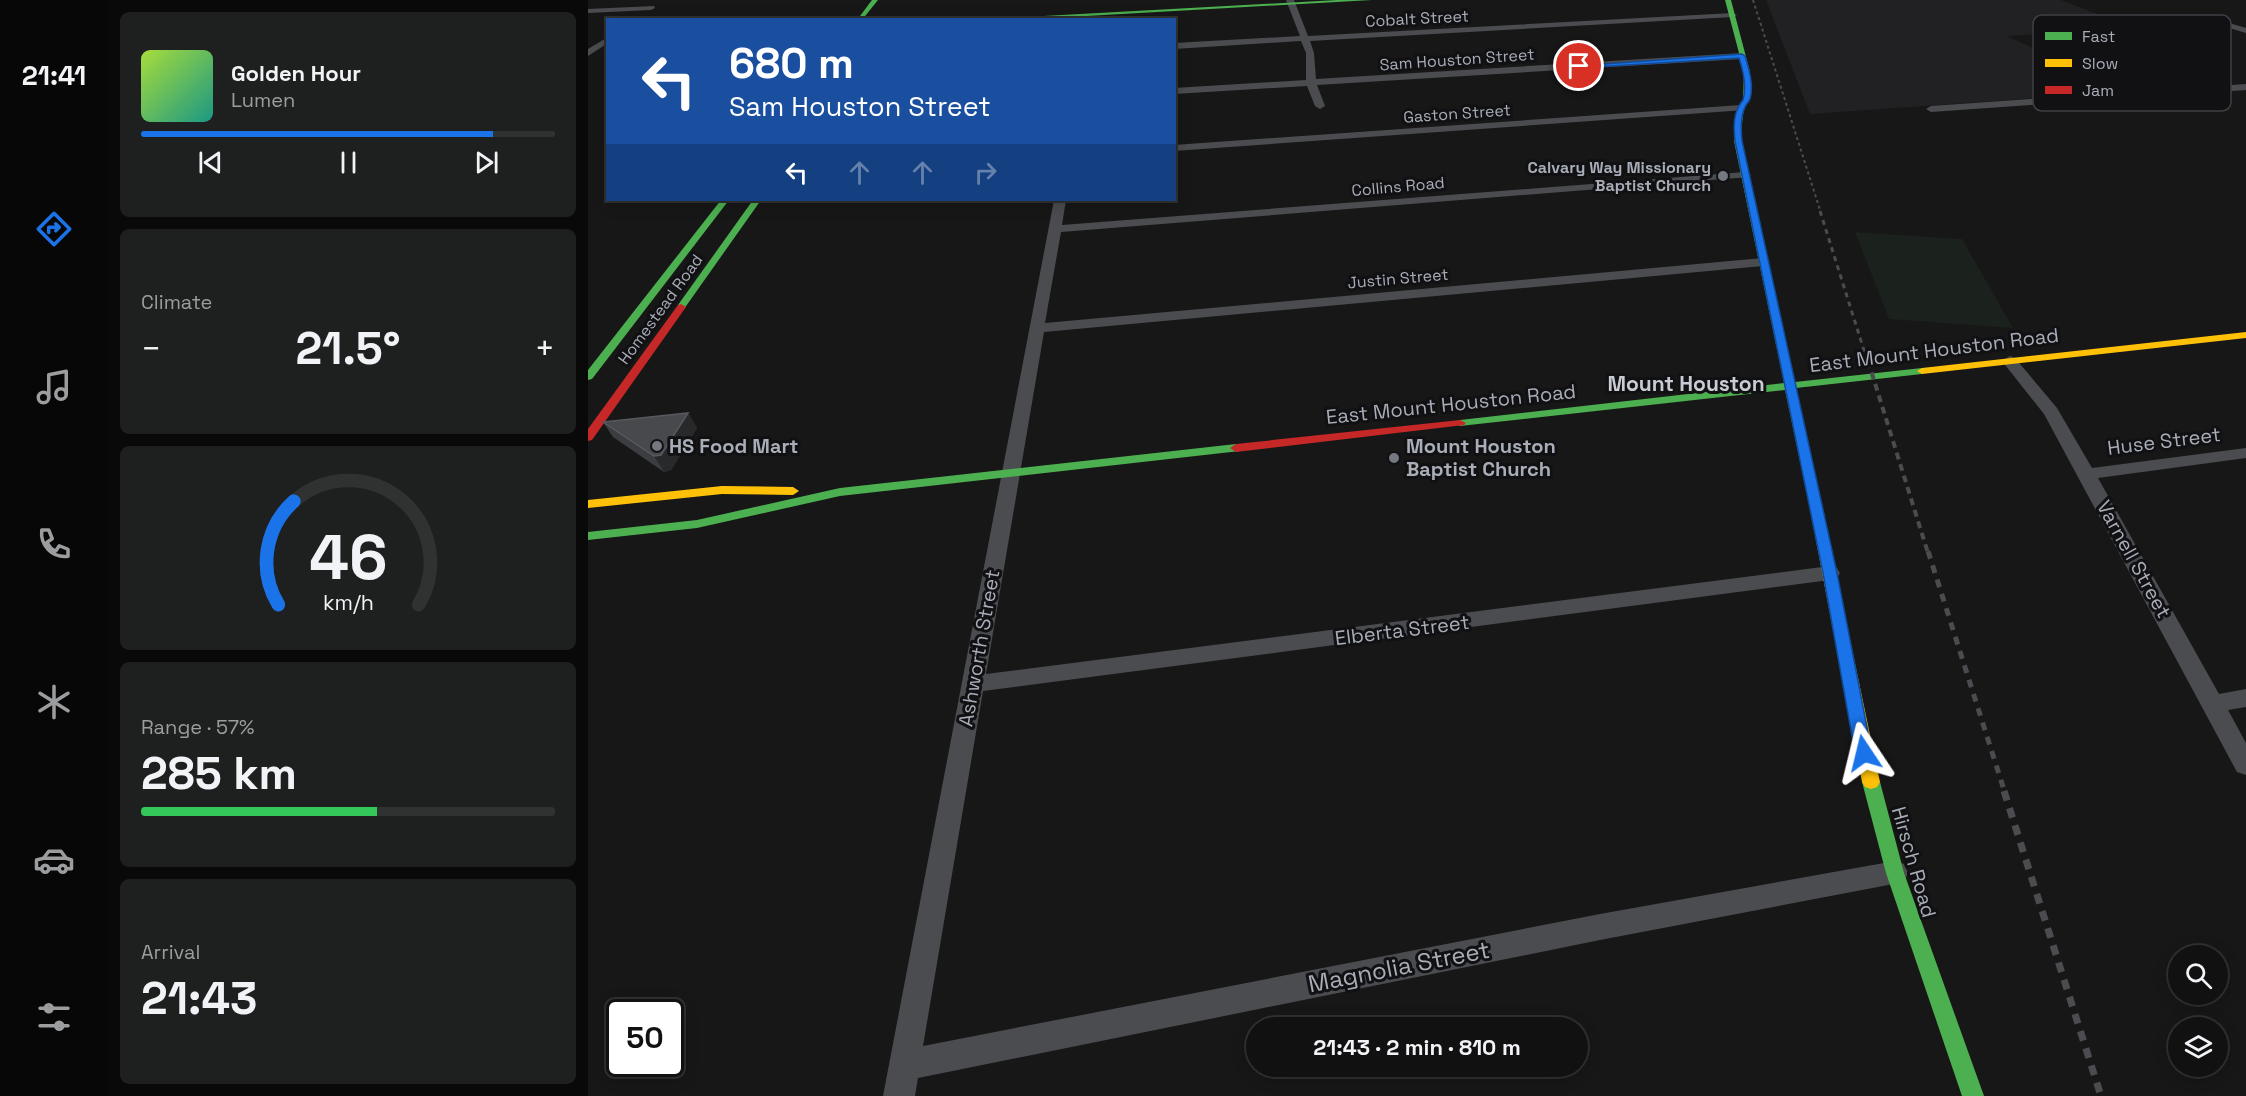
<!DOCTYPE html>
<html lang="en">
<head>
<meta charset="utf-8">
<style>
	:root { --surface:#111; --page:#1e1f1f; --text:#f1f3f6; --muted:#9c9d9f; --line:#303131; --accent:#1a73e8 }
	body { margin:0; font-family:"Space Grotesk",sans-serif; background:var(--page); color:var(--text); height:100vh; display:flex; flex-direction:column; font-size:22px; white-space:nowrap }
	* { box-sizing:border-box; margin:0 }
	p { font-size:20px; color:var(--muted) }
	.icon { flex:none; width:33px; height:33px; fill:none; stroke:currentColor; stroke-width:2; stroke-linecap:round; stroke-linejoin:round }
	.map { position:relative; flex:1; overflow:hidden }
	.drawer { display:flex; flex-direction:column; gap:12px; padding:12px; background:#090909; width:480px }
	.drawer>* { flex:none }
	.top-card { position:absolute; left:18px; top:18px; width:570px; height:183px; border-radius:0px; box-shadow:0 3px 15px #0003,0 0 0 2px var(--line); background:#1a4fa0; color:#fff; overflow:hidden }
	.fabs { position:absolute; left:1580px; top:945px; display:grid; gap:12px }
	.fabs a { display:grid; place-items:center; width:60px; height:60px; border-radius:50%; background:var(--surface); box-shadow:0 3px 15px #0003,0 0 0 2px var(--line); font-size:30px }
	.speed { position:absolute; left:18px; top:999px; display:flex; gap:12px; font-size:30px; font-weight:700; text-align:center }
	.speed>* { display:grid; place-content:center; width:78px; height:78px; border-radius:50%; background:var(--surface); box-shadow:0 3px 15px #0003,0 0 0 2px var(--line); line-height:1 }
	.speed .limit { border:3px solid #111; border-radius:9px; background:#fff; color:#111 }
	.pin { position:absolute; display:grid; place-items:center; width:51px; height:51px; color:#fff; margin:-26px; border:3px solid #fff; border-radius:50%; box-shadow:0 2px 6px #0007 }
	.me { position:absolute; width:66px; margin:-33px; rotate:350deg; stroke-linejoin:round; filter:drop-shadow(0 0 4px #0008) }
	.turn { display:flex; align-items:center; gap:21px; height:126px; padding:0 24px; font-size:27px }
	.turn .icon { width:78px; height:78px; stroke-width:2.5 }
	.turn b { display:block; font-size:42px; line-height:51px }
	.lanes { display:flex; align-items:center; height:57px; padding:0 24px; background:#0003; justify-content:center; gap:30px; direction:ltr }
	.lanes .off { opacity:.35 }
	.big { font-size:45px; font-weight:600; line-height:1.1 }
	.drawer .card { flex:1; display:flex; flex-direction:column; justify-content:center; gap:9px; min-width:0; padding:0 21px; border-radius:9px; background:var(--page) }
	.drawer .dial { align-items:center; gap:0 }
	.dial svg { height:156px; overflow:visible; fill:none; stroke:var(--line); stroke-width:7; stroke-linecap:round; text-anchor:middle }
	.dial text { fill:var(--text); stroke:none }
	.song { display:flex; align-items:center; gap:18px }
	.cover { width:72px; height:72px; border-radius:9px; background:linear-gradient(135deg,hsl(80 70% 55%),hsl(170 70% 35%)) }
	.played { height:6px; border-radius:3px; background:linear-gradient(90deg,var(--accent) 85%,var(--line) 85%) }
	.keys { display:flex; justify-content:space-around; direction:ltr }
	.heat { display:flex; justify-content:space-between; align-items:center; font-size:33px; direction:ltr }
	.charge { height:9px; border-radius:4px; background:linear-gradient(90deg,#34c759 57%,var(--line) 0) }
	.trip { position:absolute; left:658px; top:1017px; width:342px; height:60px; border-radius:30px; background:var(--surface); box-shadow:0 3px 15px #0003,0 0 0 2px var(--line); font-weight:600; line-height:60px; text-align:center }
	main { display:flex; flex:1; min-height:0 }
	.tab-bar { display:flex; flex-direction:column; width:108px; justify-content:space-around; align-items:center; background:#070707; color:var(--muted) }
	.tab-bar .icon { width:42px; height:42px }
	.tab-bar .on { color:var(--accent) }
	.tab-bar b { font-size:27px; color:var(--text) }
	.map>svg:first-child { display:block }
	.built { fill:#212124 }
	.green { fill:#1b211c }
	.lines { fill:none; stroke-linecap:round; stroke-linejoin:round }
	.street { fill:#4b4c50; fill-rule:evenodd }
	.fast { fill:#4caf50; fill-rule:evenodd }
	.slow { fill:#ffc107; fill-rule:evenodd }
	.jam { fill:#c62828; fill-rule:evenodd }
	.rail-far4 { stroke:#4b4c4f; stroke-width:2; stroke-dasharray:3 3; stroke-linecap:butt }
	.rail-far3 { stroke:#4b4c4f; stroke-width:3; stroke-dasharray:5 4.5; stroke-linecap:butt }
	.rail-far2 { stroke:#4b4c4f; stroke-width:4; stroke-dasharray:7 5; stroke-linecap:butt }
	.rail-far1 { stroke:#4b4c4f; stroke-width:5; stroke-dasharray:8 7; stroke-linecap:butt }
	.rail { stroke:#4b4c4f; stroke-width:7; stroke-dasharray:10 8; stroke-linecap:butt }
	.wall { fill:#3c3d40 }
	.shaded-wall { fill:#28292a }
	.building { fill:#48494d; stroke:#57595e; stroke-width:1.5 }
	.route { fill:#1a73e8; stroke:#114b97; stroke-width:1.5 }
	.poi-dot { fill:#757880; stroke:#111113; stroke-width:2 }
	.labels { text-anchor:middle; stroke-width:6; stroke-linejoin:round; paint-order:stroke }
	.far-street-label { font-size:16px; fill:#a8adb8; stroke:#111113 }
	.far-poi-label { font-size:16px; font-weight:bold; fill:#a8adb8; stroke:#111113; text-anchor:end }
	.street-label { font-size:20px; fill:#a8adb8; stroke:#111113 }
	.poi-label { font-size:20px; font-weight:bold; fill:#a8adb8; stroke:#111113; text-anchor:start }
	.neighbourhood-label { font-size:21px; font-weight:bold; fill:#c9ccd4; stroke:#111113 }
	.near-street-label { font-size:24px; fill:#a8adb8; stroke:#111113 }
	.key { fill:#111113; stroke:#3e4045; stroke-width:1.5 }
	.key-label { font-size:16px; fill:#a8adb8 }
</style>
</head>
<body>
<main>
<nav class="tab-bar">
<b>21:41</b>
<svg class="icon on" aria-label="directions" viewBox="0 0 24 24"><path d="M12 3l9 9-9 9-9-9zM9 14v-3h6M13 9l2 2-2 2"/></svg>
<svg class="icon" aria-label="music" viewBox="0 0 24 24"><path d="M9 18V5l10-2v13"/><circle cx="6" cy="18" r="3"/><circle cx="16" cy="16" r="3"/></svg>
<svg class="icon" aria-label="phone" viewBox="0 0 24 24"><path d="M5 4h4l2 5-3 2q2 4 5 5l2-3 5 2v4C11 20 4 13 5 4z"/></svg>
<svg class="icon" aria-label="climate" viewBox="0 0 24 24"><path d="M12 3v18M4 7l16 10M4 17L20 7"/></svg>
<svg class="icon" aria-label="car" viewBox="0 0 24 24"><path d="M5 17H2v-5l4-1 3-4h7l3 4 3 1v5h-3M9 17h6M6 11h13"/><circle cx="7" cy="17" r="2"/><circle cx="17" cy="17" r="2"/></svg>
<svg class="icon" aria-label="filters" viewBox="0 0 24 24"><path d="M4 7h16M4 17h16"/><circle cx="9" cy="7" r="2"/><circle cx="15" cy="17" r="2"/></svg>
</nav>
<section class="drawer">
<div class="card">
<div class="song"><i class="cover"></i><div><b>Golden Hour</b><p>Lumen</p></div></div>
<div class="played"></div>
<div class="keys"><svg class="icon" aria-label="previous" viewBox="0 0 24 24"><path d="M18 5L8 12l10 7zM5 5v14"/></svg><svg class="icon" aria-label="pause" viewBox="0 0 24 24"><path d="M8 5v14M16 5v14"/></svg><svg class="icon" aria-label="next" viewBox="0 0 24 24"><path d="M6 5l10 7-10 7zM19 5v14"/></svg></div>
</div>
<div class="card"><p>Climate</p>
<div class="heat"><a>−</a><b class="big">21.5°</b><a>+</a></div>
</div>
<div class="card dial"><svg viewBox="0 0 100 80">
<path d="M14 69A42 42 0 1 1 86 69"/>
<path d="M14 69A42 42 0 0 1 22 16" stroke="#1a73e8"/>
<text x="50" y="56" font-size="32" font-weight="700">46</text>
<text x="50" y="72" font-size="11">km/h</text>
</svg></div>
<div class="card"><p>Range · 57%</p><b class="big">285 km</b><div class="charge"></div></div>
<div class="card"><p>Arrival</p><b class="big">21:43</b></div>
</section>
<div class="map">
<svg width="1658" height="1096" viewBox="0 0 1658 1096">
	<rect width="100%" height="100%" fill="#171717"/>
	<!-- built -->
	<polygon class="built" points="1178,0 1473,0 1544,28 1419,36 1496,72 1481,74 1519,93 1222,114"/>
	<!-- green -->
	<polygon class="green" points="1267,232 1374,239 1425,328 1301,319"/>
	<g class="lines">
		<!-- street -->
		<g class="street">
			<polygon points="698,0 706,0 720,36 1145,13 1149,15 1145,17 722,41 726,53 728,79 1154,53 1158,56 1154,59 729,85 737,106 732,109 727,106 719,86 586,94 586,88 718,80 718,53 713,41 586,49 586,43 712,36"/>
			<polygon points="66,6 67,8 63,10 0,13 0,9"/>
			<polygon points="1641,23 1658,28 1658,33 1638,27 1638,23"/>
			<polygon points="20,37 20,43 0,56 0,49"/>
			<polygon points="1658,84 1658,90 1343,112 1338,109 1343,106"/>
			<polygon points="1153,105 1157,106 1157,110 586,151 586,145"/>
			<polygon points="1157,172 1163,175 1161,177 473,232 457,323 1175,258 1182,262 1175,266 456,332 398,674 1242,566 1249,568 1252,573 1249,578 1242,580 395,691 335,1046 1012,914 1307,861 1316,864 1320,873 1316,882 1012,940 330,1078 327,1096 295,1096 466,200 478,200 474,225"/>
			<polygon points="1422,356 1427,358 1469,408 1504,468 1658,448 1658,458 1510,478 1631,694 1658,689 1658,707 1640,710 1658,743 1658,775 1649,772 1456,414 1414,361"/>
		</g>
		<!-- fast -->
		<g class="fast">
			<polygon points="284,0 290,0 274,20 269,20"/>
			<polygon points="749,0 784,0 426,20 381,20"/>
			<polygon points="1137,0 1143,0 1162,72 1161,100 1156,108 1154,123 1154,141 1207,382 1334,368 1339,371 1334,374 1208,388 1231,493 1225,497 1219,493 1197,390 872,426 866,423 872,420 1196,383 1146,141 1146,123 1150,108 1155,100 1156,72"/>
			<polygon points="133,200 141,200 4,379 0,380 0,370"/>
			<polygon points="165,200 173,200 96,309 90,309 90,305"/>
			<polygon points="648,444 652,445 654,448 652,451 252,496 109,528 0,540 0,532 109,520 252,488"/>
			<polygon points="1283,775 1289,777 1292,782 1316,873 1396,1096 1374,1096 1298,873 1274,782 1277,777"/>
		</g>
		<!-- slow -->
		<g class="slow">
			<polygon points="1658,332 1658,338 1334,374 1329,371 1334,368"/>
			<polygon points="134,486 205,487 211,491 205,495 134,494 0,508 0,500"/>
			<polygon points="1225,489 1231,493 1292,782 1289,787 1283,789 1277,787 1274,782 1219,493"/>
		</g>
		<!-- jam -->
		<g class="jam">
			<polygon points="93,304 98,307 4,440 0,441 0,429 90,305"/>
			<polygon points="872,420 878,423 876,425 648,452 642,448 648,444"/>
		</g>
		<!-- rail-far4 -->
		<polyline class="rail-far4" points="1165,0 1233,213"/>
		<!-- rail-far3 -->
		<polyline class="rail-far3" points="1232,211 1280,363"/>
		<!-- rail-far2 -->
		<polyline class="rail-far2" points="1280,361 1340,553"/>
		<!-- rail-far1 -->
		<polyline class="rail-far1" points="1340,551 1417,793"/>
		<!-- rail -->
		<polyline class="rail" points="1416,791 1513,1096"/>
	</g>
	<!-- wall -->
	<polygon class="wall" points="100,413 109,428 83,470 76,472 25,437 15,422"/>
	<!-- shaded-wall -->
	<polygon class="shaded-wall" points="100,413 109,428 83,470 76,472 66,456"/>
	<!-- building -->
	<polygon class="building" points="100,413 73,455 66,456 15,422"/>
	<!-- route -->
	<path class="route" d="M1154,54l3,2c4,13 9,29 5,43 -2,5 -3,3 -5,8 -5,11 -4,23 -3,34l95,432 35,180 -2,5 -6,2 -6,-2 -3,-5 -32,-180 -88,-432c-1,-11 -2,-23 3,-33 0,-1 4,-7 5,-8 4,-13 0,-30 -4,-42l-160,10 -3,-2z"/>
	<!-- markers -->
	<g class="poi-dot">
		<circle cx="1135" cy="176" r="6"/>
		<circle cx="69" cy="446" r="6"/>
		<circle cx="806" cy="458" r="6"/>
	</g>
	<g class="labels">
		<!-- far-street labels -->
		<g class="far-street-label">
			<text transform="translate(829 18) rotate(-3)" y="6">Cobalt Street</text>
			<text transform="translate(869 59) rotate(-4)" y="6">Sam Houston Street</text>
			<text transform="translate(869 113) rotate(-4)" y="6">Gaston Street</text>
			<text transform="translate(810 186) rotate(-5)" y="6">Collins Road</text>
			<text transform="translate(810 278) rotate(-5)" y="6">Justin Street</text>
			<text transform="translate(72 309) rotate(-54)" y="6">Homestead Road</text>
		</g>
		<!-- far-poi labels -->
		<g class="far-poi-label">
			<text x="1123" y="173">Calvary Way Missionary<tspan x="1123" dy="18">Baptist Church</tspan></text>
		</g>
		<!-- street labels -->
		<g class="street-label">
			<text transform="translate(1346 350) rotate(-7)" y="7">East Mount Houston Road</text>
			<text transform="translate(863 404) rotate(-6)" y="7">East Mount Houston Road</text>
			<text transform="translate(1576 441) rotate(-7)" y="7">Huse Street</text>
			<text transform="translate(1546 559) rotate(61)" y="7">Varnell Street</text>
			<text transform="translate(814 630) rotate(-7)" y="7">Elberta Street</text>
			<text transform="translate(391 648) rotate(-80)" y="7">Ashworth Street</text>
			<text transform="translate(1326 862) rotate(74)" y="7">Hirsch Road</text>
		</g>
		<!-- poi labels -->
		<g class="poi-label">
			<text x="81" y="453">HS Food Mart</text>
			<text x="818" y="453">Mount Houston<tspan x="818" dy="23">Baptist Church</tspan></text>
		</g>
		<!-- neighbourhood labels -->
		<g class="neighbourhood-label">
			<text x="1098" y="391">Mount Houston</text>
		</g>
		<!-- near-street labels -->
		<g class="near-street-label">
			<text transform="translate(811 967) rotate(-11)" y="8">Magnolia Street</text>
		</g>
	</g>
	<!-- legend -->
	<rect x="1445" y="15" width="198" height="96" rx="9" class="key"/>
	<rect x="1457" y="32" width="27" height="8" fill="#4caf50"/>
	<rect x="1457" y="59" width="27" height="8" fill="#ffc107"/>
	<rect x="1457" y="86" width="27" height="8" fill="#c62828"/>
	<g class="key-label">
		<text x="1494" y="42">Fast</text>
		<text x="1494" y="69">Slow</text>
		<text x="1494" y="96">Jam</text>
	</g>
</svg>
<div class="fabs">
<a><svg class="icon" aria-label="search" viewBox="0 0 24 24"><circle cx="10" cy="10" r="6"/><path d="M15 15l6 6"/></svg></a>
<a><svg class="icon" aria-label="layers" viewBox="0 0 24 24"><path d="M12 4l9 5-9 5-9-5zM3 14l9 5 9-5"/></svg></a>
</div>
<div class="speed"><div class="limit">50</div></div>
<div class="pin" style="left:991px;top:66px;background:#d93025"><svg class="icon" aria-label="arrive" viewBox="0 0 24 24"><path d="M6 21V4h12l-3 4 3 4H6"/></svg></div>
<svg class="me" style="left:1276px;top:753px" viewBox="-20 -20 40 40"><path d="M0-17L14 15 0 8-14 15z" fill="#1a73e8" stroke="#fff" stroke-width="4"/></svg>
<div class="trip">21:43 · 2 min · 810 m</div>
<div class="top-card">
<div class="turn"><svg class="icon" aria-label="left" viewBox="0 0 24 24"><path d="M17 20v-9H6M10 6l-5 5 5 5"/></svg><div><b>680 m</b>Sam Houston Street</div></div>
<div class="lanes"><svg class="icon" aria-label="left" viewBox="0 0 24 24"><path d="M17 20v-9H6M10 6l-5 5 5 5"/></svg><svg class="icon off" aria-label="ahead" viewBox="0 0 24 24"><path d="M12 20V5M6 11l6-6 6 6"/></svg><svg class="icon off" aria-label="ahead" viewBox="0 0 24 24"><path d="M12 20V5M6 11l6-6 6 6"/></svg><svg class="icon off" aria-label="right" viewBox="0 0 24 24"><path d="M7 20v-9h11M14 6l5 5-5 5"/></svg></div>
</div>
</div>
</main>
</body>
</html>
